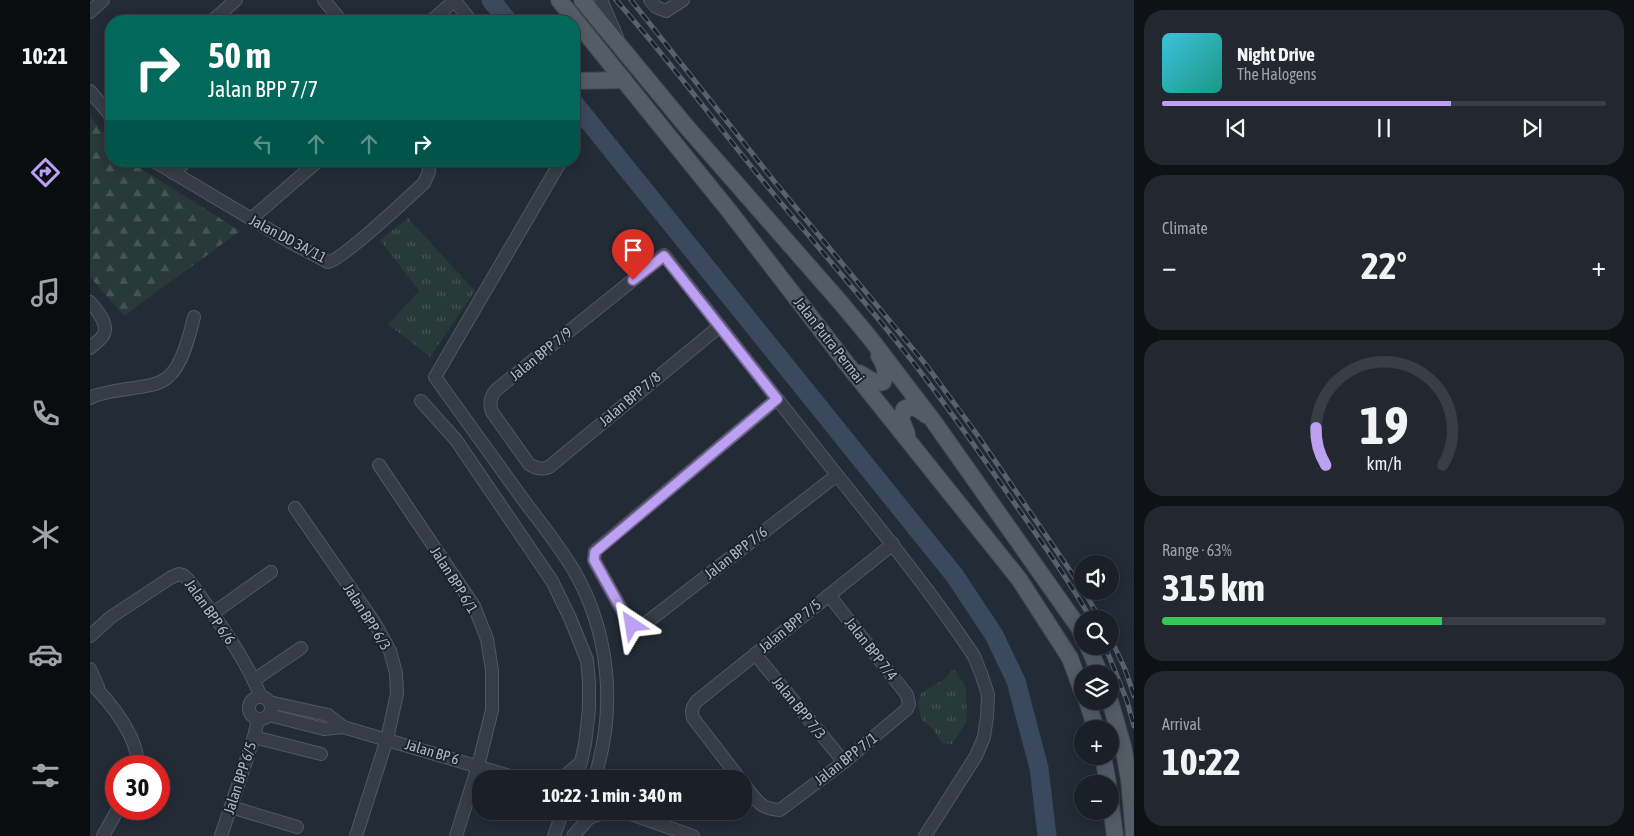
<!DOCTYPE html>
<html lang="en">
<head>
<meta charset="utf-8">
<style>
	:root { --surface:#1a2028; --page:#232830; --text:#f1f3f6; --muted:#9fa3a8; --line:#383e45; --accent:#bca0f2 }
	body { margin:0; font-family:"Asap Condensed",sans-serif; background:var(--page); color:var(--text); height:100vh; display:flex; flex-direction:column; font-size:19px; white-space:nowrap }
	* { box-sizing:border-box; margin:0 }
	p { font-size:16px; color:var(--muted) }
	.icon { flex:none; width:28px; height:28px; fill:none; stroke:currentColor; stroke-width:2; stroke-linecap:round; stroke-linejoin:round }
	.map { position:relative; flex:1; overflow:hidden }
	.panel { display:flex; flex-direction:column; gap:10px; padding:10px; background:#0e1216; width:500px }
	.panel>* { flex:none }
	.top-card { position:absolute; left:15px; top:15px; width:475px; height:152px; border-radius:20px; box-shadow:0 2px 12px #0003,0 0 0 1px var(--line); background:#00695c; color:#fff; overflow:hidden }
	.fabs { position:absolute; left:984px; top:555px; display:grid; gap:10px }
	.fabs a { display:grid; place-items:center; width:45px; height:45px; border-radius:50%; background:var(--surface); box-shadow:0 2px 12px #0003,0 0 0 1px var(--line); font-size:25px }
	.speed { position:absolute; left:15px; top:755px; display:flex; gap:10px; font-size:25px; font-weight:700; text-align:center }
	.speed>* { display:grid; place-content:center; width:65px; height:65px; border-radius:50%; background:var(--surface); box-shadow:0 2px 12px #0003,0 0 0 1px var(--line); line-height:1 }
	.speed .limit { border:8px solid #d22; background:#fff; color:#111 }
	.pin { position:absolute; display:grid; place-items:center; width:42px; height:42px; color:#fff; margin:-51px -21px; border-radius:50% 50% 50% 0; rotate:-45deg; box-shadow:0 0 5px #0007 }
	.pin .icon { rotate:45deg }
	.me { position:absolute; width:55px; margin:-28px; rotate:327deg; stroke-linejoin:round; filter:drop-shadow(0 0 4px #0008) }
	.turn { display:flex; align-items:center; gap:18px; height:105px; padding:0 20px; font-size:22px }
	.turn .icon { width:65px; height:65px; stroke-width:2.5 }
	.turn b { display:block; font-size:35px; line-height:42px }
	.lanes { display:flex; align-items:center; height:48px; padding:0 20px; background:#0003; justify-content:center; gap:25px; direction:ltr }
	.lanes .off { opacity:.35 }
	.big { font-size:38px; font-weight:700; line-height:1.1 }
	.panel .widget { flex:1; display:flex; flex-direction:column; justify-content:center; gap:8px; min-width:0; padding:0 18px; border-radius:20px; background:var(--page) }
	.panel .dial { align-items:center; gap:0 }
	.dial svg { height:130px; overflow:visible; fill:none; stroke:var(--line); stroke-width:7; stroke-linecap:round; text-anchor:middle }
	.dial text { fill:var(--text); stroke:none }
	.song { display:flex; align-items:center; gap:15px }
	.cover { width:60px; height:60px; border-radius:8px; background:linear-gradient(135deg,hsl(190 70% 55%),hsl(170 70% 35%)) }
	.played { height:5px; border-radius:2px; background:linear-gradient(90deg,var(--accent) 65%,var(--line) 65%) }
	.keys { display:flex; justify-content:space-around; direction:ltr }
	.heat { display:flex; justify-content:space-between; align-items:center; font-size:28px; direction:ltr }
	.charge { height:8px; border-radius:4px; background:linear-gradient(90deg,#34c759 63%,var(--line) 0) }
	.trip { position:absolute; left:382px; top:770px; width:280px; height:50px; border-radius:20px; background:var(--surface); box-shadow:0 2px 12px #0003,0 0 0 1px var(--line); font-weight:700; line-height:50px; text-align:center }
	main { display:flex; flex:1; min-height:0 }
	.menu { display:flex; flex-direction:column; width:90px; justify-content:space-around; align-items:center; background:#0a0d10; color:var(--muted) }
	.menu .icon { width:35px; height:35px }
	.menu .on { color:var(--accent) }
	.menu b { font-size:22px; color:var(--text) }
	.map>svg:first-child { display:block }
	.forest { fill:url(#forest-firs) }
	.park { fill:url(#park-tufts) }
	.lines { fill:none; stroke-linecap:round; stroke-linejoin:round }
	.river { stroke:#3a495d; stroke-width:19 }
	.minor-casing { stroke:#515861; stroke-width:14 }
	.major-casing { stroke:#3f4650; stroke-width:18 }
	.minor { stroke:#363d46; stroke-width:12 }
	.major { stroke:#545c66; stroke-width:16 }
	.rail-casing { stroke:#58616d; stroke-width:5 }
	.rail { stroke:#1b222b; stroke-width:3; stroke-dasharray:9; stroke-linecap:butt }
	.route-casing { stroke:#7a689d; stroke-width:12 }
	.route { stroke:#bca0f2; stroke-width:9 }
	.labels { text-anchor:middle; stroke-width:4; stroke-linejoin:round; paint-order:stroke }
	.street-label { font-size:15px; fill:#b1b8c3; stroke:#1b222b }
</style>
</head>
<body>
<main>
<nav class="menu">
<b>10:21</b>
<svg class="icon on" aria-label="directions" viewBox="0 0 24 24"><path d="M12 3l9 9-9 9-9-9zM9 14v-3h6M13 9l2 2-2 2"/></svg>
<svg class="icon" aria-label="music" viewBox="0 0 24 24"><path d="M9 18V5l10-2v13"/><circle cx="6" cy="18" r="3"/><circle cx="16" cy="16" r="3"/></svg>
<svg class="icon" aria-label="phone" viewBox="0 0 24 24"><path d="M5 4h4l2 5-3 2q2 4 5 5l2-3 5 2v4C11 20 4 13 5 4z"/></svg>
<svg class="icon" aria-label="climate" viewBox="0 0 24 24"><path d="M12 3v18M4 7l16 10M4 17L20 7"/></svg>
<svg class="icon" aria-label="car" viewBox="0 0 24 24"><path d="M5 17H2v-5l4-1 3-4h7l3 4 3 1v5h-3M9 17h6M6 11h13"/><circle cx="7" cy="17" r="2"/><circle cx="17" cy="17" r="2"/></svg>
<svg class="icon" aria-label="filters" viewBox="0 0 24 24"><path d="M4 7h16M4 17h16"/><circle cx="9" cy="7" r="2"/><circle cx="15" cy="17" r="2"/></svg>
</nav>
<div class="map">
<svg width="1044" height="836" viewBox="0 0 1044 836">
	<defs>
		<pattern id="forest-firs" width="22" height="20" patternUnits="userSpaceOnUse" patternTransform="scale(1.25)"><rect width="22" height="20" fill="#283939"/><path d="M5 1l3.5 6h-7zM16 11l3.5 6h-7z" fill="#455454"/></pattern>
		<pattern id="park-tufts" width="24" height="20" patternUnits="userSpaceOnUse" patternTransform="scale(1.25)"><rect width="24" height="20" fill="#283939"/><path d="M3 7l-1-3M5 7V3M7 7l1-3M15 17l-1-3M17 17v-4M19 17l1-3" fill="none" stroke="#455454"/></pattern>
	</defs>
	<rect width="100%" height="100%" fill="#232b36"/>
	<!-- forest -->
	<polygon class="forest" points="0,117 21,141 21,161 39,161 150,231 34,316 0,277"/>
	<!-- park -->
	<g class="park">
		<polygon points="318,218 385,291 340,357 298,324 329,291 290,240"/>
		<polygon points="865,670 876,688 877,721 862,744 852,743 843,729 832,720 828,704 831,693 853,680 861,671"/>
	</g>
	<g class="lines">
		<!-- river -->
		<g class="river">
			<polyline points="401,0 418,21"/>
			<polyline points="484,103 865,576 904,635 926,681 949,768 957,836"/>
		</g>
		<defs>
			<g id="minor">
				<polyline points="234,0 251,21"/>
				<polyline points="364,0 381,21"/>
				<polyline points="511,0 527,37"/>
				<polyline points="560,0 566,7 576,11 593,0"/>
				<polyline points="0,12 13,0"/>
				<polyline points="122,21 146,0"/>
				<polyline points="341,21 364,1"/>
				<polyline points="0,91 21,116"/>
				<path d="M64,161l136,81 38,20c13,-1 82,-66 96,-79l5,-11 -1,-11"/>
				<path d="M471,161l-126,216c29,40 58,81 87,121 17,23 36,46 51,71 37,63 44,141 21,210"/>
				<polyline points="83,173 96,161"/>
				<polyline points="161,219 228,161"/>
				<path d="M0,302c7,8 21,24 12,35 -3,4 -8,7 -12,11"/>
				<path d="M630,326l-171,141c-7,3 -13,2 -20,-3l-37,-52c-3,-8 -2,-15 4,-22l168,-135c58,73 115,147 173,220 47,59 95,118 137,181l8,20 6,19 -1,22 -3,20 -8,19 -51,80"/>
				<path d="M0,398c11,-6 25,-7 37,-9 13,-2 31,-3 41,-12 14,-11 22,-43 26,-60"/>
				<path d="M687,399l-182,152 -1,9 34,61c6,6 11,5 18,2l191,-148"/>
				<polyline points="331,401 366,440 462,581 480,618 497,660 499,682 499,709 495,744 491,762 485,779"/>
				<polyline points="289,465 384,606 397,639 402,670 402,710 388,766 366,836"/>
				<polyline points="205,508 284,622 300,651 306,673 307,694 297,739 266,836"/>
				<polyline points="122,614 181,572"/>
				<path d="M0,636l21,-19 59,-39 9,-4 4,1c9,7 15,18 22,28 21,29 43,61 56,94"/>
				<polyline points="665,654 754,762"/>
				<polyline points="0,669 8,687"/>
				<polyline points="164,680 211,648"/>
				<path d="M0,682c19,19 50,56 47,84"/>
				<circle cx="170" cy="708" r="11"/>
				<polyline points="179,702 238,715 253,727"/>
				<polyline points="179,715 234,729 253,727 430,779"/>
				<polyline points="164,737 231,754"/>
				<polyline points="471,779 490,763"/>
				<path d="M650,779l-47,-61c-2,-8 -1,-11 4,-17l196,-157"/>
				<path d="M654,784c12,15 15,25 36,26l64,-48 63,-53 2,-5 -2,-9 -78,-100"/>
				<polyline points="141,807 207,827"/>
				<polyline points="532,811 603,836"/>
				<polyline points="13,836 28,809"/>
				<polyline points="131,836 164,737 168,719"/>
				<polyline points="464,836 473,811"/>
				<polyline points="483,836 499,818 519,811"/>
			</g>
			<g id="major">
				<polyline points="469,0 640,212 757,364 929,579 980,658 992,691"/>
				<polyline points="492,0 596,126 751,303 780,338 844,422 990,629 992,635"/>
				<polyline points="484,81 534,80"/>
				<path d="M769,373l17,10 7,-1c5,-10 1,-18 -4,-26"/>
				<path d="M817,434l-6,-15 3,-10c8,-5 16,1 22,6"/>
				<polyline points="998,646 1010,674"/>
				<polyline points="997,701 1006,729"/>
				<polyline points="1020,701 1033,746 1039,779 1044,836"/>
				<polyline points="1013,756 1018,784"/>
				<polyline points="1020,799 1025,836"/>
			</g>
		</defs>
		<!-- minor casing -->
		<use href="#minor" class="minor-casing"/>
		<!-- major casing -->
		<use href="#major" class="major-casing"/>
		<!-- minor -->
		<use href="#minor" class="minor"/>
		<!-- major -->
		<use href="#major" class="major"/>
		<defs>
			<g id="rail">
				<path d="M526,0c55,62 103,128 156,192 49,59 100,117 147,178 34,44 65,89 96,134 27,38 53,75 76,115"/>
				<polyline points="541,0 684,181 837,366 888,436 992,588"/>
				<polyline points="994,591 1010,619"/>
				<polyline points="1020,637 1035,669 1044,696"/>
				<polyline points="1015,646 1037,701 1044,726"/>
			</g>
		</defs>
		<!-- rail casing -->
		<use href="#rail" class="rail-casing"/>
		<!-- rail -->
		<use href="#rail" class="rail"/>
	</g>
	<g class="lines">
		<defs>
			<polyline id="route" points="542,625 538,621 504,560 505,552 687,399 574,256 543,280"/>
		</defs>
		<!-- route casing -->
		<use href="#route" class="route-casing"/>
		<!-- route -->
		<use href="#route" class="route"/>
	</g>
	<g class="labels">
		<!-- street labels -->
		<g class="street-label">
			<text transform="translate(198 239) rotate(28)" y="5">Jalan DD 3A/11</text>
			<text transform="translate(739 340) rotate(52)" y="5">Jalan Putra Permai</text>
			<text transform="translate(451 354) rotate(-39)" y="5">Jalan BPP 7/9</text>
			<text transform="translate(540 399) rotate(-40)" y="5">Jalan BPP 7/8</text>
			<text transform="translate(646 553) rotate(-38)" y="5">Jalan BPP 7/6</text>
			<text transform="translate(364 580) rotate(58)" y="5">Jalan BPP 6/1</text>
			<text transform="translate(120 612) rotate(55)" y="5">Jalan BPP 6/6</text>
			<text transform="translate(277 617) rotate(58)" y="5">Jalan BPP 6/3</text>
			<text transform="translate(700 626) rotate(-39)" y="5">Jalan BPP 7/5</text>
			<text transform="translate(781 649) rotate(52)" y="5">Jalan BPP 7/4</text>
			<text transform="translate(709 708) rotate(51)" y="5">Jalan BPP 7/3</text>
			<text transform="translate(342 752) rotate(17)" y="5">Jalan BP 6</text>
			<text transform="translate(756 759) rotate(-38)" y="5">Jalan BPP 7/1</text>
			<text transform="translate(150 778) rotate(-72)" y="5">Jalan BPP 6/5</text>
		</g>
	</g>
</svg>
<div class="fabs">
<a><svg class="icon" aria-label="sound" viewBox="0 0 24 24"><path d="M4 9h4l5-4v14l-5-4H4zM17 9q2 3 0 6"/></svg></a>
<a><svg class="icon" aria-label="search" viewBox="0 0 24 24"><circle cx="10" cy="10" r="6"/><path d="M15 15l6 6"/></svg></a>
<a><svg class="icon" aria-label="layers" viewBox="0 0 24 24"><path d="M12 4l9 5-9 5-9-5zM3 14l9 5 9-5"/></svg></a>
<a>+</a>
<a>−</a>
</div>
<div class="speed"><div class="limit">30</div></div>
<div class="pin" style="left:543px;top:280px;background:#d93025"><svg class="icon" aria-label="arrive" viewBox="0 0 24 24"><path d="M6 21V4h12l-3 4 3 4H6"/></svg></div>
<svg class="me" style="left:542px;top:625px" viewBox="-20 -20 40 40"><path d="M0-17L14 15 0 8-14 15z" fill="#bca0f2" stroke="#fff" stroke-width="4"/></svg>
<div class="trip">10:22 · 1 min · 340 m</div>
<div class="top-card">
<div class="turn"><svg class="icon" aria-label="right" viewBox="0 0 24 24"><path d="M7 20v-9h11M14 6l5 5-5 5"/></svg><div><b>50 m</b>Jalan BPP 7/7</div></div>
<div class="lanes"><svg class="icon off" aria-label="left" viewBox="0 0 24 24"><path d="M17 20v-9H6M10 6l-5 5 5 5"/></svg><svg class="icon off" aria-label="ahead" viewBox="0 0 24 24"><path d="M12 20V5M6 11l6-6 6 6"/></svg><svg class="icon off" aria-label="ahead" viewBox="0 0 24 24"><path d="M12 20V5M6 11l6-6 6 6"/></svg><svg class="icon" aria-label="right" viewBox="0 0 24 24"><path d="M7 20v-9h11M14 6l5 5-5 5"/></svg></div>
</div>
</div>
<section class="panel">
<div class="widget">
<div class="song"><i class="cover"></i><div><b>Night Drive</b><p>The Halogens</p></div></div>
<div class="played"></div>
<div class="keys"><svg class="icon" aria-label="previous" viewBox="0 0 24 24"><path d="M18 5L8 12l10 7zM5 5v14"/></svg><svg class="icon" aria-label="pause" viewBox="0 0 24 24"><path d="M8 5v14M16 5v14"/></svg><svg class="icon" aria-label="next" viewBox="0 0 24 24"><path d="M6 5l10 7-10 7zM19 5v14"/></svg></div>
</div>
<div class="widget"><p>Climate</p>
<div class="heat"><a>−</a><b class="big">22°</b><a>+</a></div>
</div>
<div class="widget dial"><svg viewBox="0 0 100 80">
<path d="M14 69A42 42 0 1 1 86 69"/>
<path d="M14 69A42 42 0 0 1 8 46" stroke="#bca0f2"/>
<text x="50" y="56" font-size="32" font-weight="700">19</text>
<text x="50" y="72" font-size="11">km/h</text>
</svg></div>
<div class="widget"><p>Range · 63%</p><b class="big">315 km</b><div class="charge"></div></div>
<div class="widget"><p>Arrival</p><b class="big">10:22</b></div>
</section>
</main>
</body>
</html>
